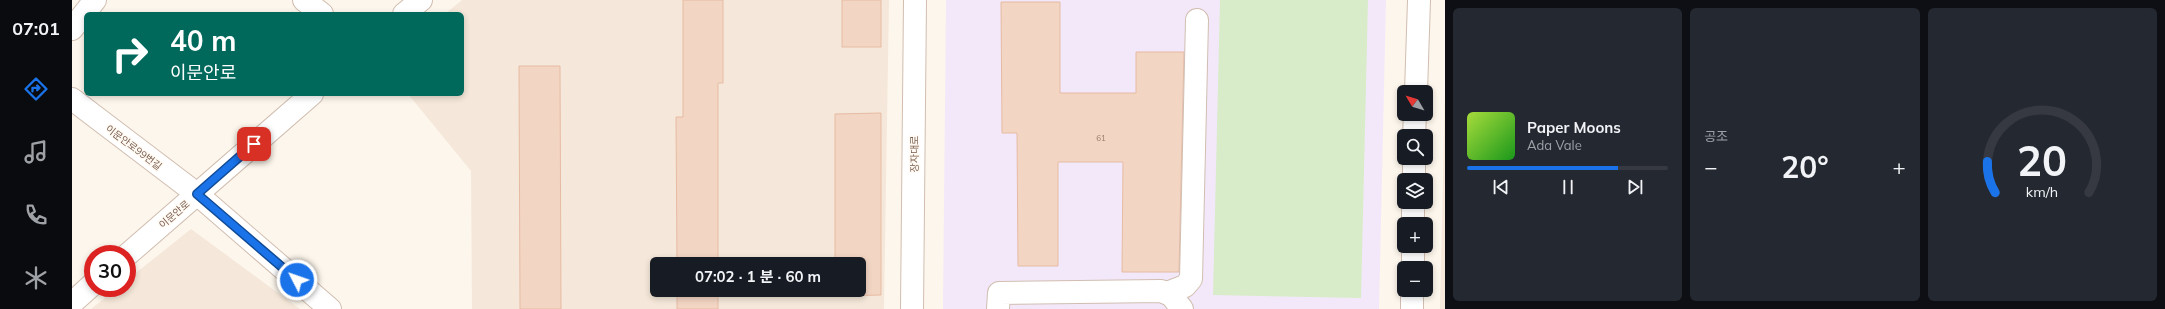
<!DOCTYPE html>
<html lang="ko">
<head>
<meta charset="utf-8">
<style>
	:root { --surface:#171b24; --page:#242831; --text:#f1f3f6; --muted:#9ea1a6; --line:#363941; --accent:#1a73e8 }
	body { margin:0; font-family:Mulish,"Noto Sans KR",sans-serif; background:var(--page); color:var(--text); height:100vh; display:flex; flex-direction:column; font-size:15px; white-space:nowrap }
	* { box-sizing:border-box; margin:0 }
	p { font-size:13px; color:var(--muted) }
	.icon { flex:none; width:22px; height:22px; fill:none; stroke:currentColor; stroke-width:2; stroke-linecap:round; stroke-linejoin:round }
	.map { position:relative; flex:1; overflow:hidden }
	.sheet { display:flex; flex-direction:column; gap:8px; padding:8px; background:#0d0f14; width:720px }
	.sheet>* { flex:none }
	.top-card { position:absolute; left:12px; top:12px; width:380px; height:84px; border-radius:6px; box-shadow:0 2px 6px #0003; background:#00695c; color:#fff; overflow:hidden }
	.needle { width:26px; rotate:308deg }
	.fabs { position:absolute; left:1325px; top:85px; display:grid; gap:8px }
	.fabs a { display:grid; place-items:center; width:36px; height:36px; border-radius:6px; background:var(--surface); box-shadow:0 2px 6px #0003; font-size:20px }
	.speed { position:absolute; left:12px; top:245px; display:flex; gap:8px; font-size:20px; font-weight:700; text-align:center }
	.speed>* { display:grid; place-content:center; width:52px; height:52px; border-radius:50%; background:var(--surface); box-shadow:0 2px 6px #0003; line-height:1 }
	.speed .limit { border:6px solid #d22; background:#fff; color:#111 }
	.pin { position:absolute; display:grid; place-items:center; width:34px; height:34px; color:#fff; margin:-17px; border-radius:8px; box-shadow:0 2px 6px #0006 }
	.me { position:absolute; width:44px; margin:-22px; rotate:311deg; stroke-linejoin:round; filter:drop-shadow(0 0 3px #0008) }
	.turn { display:flex; align-items:center; gap:14px; height:84px; padding:0 20px; font-size:18px }
	.turn .icon { width:52px; height:52px; stroke-width:2.5 }
	.turn b { display:block; font-size:28px; line-height:34px }
	.big { font-size:30px; font-weight:700; line-height:1.1 }
	.sheet .widget { flex:1; display:flex; flex-direction:column; justify-content:center; gap:6px; min-width:0; padding:0 14px; border-radius:6px; background:var(--page) }
	.sheet .dial { align-items:center; gap:0 }
	.dial svg { height:104px; overflow:visible; fill:none; stroke:var(--line); stroke-width:7; stroke-linecap:round; text-anchor:middle }
	.dial text { fill:var(--text); stroke:none }
	.song { display:flex; align-items:center; gap:12px }
	.cover { width:48px; height:48px; border-radius:6px; background:linear-gradient(135deg,hsl(80 70% 55%),hsl(120 70% 35%)) }
	.played { height:4px; border-radius:2px; background:linear-gradient(90deg,var(--accent) 75%,var(--line) 75%) }
	.keys { display:flex; justify-content:space-around; direction:ltr }
	.heat { display:flex; justify-content:space-between; align-items:center; font-size:22px; direction:ltr }
	.sheet .tiles { flex:1; display:grid; gap:8px; grid-template-columns:repeat(3,1fr) }
	.trip { position:absolute; left:578px; top:257px; width:216px; height:40px; border-radius:6px; background:var(--surface); box-shadow:0 2px 6px #0003; font-weight:700; line-height:40px; text-align:center }
	main { display:flex; flex:1; min-height:0 }
	.tabs { display:flex; flex-direction:column; width:72px; justify-content:space-around; align-items:center; background:#090b0e; color:var(--muted) }
	.tabs .icon { width:28px; height:28px }
	.tabs .on { color:var(--accent) }
	.tabs b { font-size:18px; color:var(--text) }
	.map>svg:first-child { display:block }
	.residential { fill:#f5e8da; fill-rule:evenodd }
	.education { fill:#f3e8fa }
	.green { fill:#d8ecc9 }
	.building { fill:#f3d5c3; stroke:#e6bba3 }
	.lines { fill:none; stroke-linecap:round; stroke-linejoin:round }
	.minor-casing { stroke:#d1beb0; stroke-width:24 }
	.minor { stroke:#fff; stroke-width:22 }
	.route-casing { stroke:#114b97; stroke-width:10 }
	.route { stroke:#1a73e8; stroke-width:7 }
	.labels { text-anchor:middle; stroke-width:3; stroke-linejoin:round; paint-order:stroke }
	.number-label { font-size:8px; fill:#987a6a }
	.street-label { font-size:10px; fill:#7a5c4d; stroke:#fffaf3 }
</style>
</head>
<body>
<main>
<nav class="tabs">
<b>07:01</b>
<svg class="icon on" aria-label="directions" viewBox="0 0 24 24"><path d="M12 3l9 9-9 9-9-9zM9 14v-3h6M13 9l2 2-2 2"/></svg>
<svg class="icon" aria-label="music" viewBox="0 0 24 24"><path d="M9 18V5l10-2v13"/><circle cx="6" cy="18" r="3"/><circle cx="16" cy="16" r="3"/></svg>
<svg class="icon" aria-label="phone" viewBox="0 0 24 24"><path d="M5 4h4l2 5-3 2q2 4 5 5l2-3 5 2v4C11 20 4 13 5 4z"/></svg>
<svg class="icon" aria-label="climate" viewBox="0 0 24 24"><path d="M12 3v18M4 7l16 10M4 17L20 7"/></svg>
</nav>
<div class="map">
<svg width="1373" height="309" viewBox="0 0 1373 309">
	<rect width="100%" height="100%" fill="#fdf6ec"/>
	<!-- residential -->
	<g class="residential">
		<path d="M390,0h427l-5,309h-412l-1,-138 -63,-77h54v-80h-17zM585,264h202v26h-202z"/>
		<polygon points="1373,91 1373,309 1368,309"/>
		<polygon points="119,229 228,309 19,309 45,288 55,288 55,280"/>
	</g>
	<!-- education -->
	<polygon class="education" points="874,0 1314,0 1307,309 871,309"/>
	<!-- green -->
	<polygon class="green" points="1148,0 1296,0 1289,298 1141,295"/>
	<!-- building -->
	<g class="building">
		<polygon points="611,0 651,0 651,83 646,83 646,264 605,264 604,117 611,117"/>
		<rect x="770" y="0" width="39" height="47"/>
		<polygon points="929,2 988,2 988,93 1064,93 1064,52 1112,52 1107,272 1050,272 1051,162 986,162 986,266 946,266 945,133 930,133"/>
		<polygon points="447,66 488,66 489,309 448,309"/>
		<polygon points="809,113 809,295 763,296 763,290 787,290 787,264 763,264 763,114"/>
		<rect x="605" y="290" width="41" height="19"/>
	</g>
	<g class="lines">
		<defs>
			<g id="minor">
				<polyline points="232,0 250,14"/>
				<polyline points="332,14 349,0"/>
				<polyline points="0,29 23,0"/>
				<polyline points="1344,92 1347,0"/>
				<polyline points="0,99 125,194 258,309"/>
				<polyline points="1342,136 1343,114"/>
				<polyline points="1342,180 1342,158"/>
				<polyline points="1341,224 1341,202"/>
				<polyline points="55,255 240,94"/>
				<polyline points="1341,268 1341,246"/>
				<polyline points="1095,293 1113,286 1119,279 1125,20"/>
				<polyline points="0,303 21,284"/>
				<polyline points="840,309 843,0"/>
				<polyline points="926,309 927,293 1089,291 1099,295 1110,309"/>
				<polyline points="1340,309 1340,290"/>
			</g>
		</defs>
		<!-- minor casing -->
		<use href="#minor" class="minor-casing"/>
		<!-- minor -->
		<use href="#minor" class="minor"/>
	</g>
	<g class="lines">
		<defs>
			<polyline id="route" points="182,144 125,194 225,280"/>
		</defs>
		<!-- route casing -->
		<use href="#route" class="route-casing"/>
		<!-- route -->
		<use href="#route" class="route"/>
	</g>
	<g class="labels">
		<!-- number labels -->
		<g class="number-label">
			<text x="1029" y="141">61</text>
		</g>
		<!-- street labels -->
		<g class="street-label">
			<text transform="translate(62 147) rotate(37)" y="4">이문안로99번길</text>
			<text transform="translate(842 154) rotate(-90)" y="4">장자대로</text>
			<text transform="translate(102 214) rotate(-41)" y="4">이문안로</text>
		</g>
	</g>
</svg>
<div class="fabs">
<a><svg class="needle" viewBox="-14 -14 28 28"><path d="M0-13l5 13h-10z" fill="#e53935"/><path d="M0 13l5-13h-10z" fill="#9ea1a6"/></svg></a>
<a><svg class="icon" aria-label="search" viewBox="0 0 24 24"><circle cx="10" cy="10" r="6"/><path d="M15 15l6 6"/></svg></a>
<a><svg class="icon" aria-label="layers" viewBox="0 0 24 24"><path d="M12 4l9 5-9 5-9-5zM3 14l9 5 9-5"/></svg></a>
<a>+</a>
<a>−</a>
</div>
<div class="speed"><div class="limit">30</div></div>
<div class="pin" style="left:182px;top:144px;background:#d93025"><svg class="icon" aria-label="arrive" viewBox="0 0 24 24"><path d="M6 21V4h12l-3 4 3 4H6"/></svg></div>
<svg class="me" style="left:225px;top:280px" viewBox="-20 -20 40 40"><circle r="17" fill="#1a73e8" stroke="#fff" stroke-width="3"/><path d="M0-11L8 9 0 5-8 9z" fill="#fff"/></svg>
<div class="trip">07:02 · 1 분 · 60 m</div>
<div class="top-card">
<div class="turn"><svg class="icon" aria-label="right" viewBox="0 0 24 24"><path d="M7 20v-9h11M14 6l5 5-5 5"/></svg><div><b>40 m</b>이문안로</div></div>
</div>
</div>
<section class="sheet">
<div class="tiles">
<div class="widget">
<div class="song"><i class="cover"></i><div><b>Paper Moons</b><p>Ada Vale</p></div></div>
<div class="played"></div>
<div class="keys"><svg class="icon" aria-label="previous" viewBox="0 0 24 24"><path d="M18 5L8 12l10 7zM5 5v14"/></svg><svg class="icon" aria-label="pause" viewBox="0 0 24 24"><path d="M8 5v14M16 5v14"/></svg><svg class="icon" aria-label="next" viewBox="0 0 24 24"><path d="M6 5l10 7-10 7zM19 5v14"/></svg></div>
</div>
<div class="widget"><p>공조</p>
<div class="heat"><a>−</a><b class="big">20°</b><a>+</a></div>
</div>
<div class="widget dial"><svg viewBox="0 0 100 80">
<path d="M14 69A42 42 0 1 1 86 69"/>
<path d="M14 69A42 42 0 0 1 8 45" stroke="#1a73e8"/>
<text x="50" y="56" font-size="32" font-weight="700">20</text>
<text x="50" y="72" font-size="11">km/h</text>
</svg></div>
</div>
</section>
</main>
</body>
</html>
